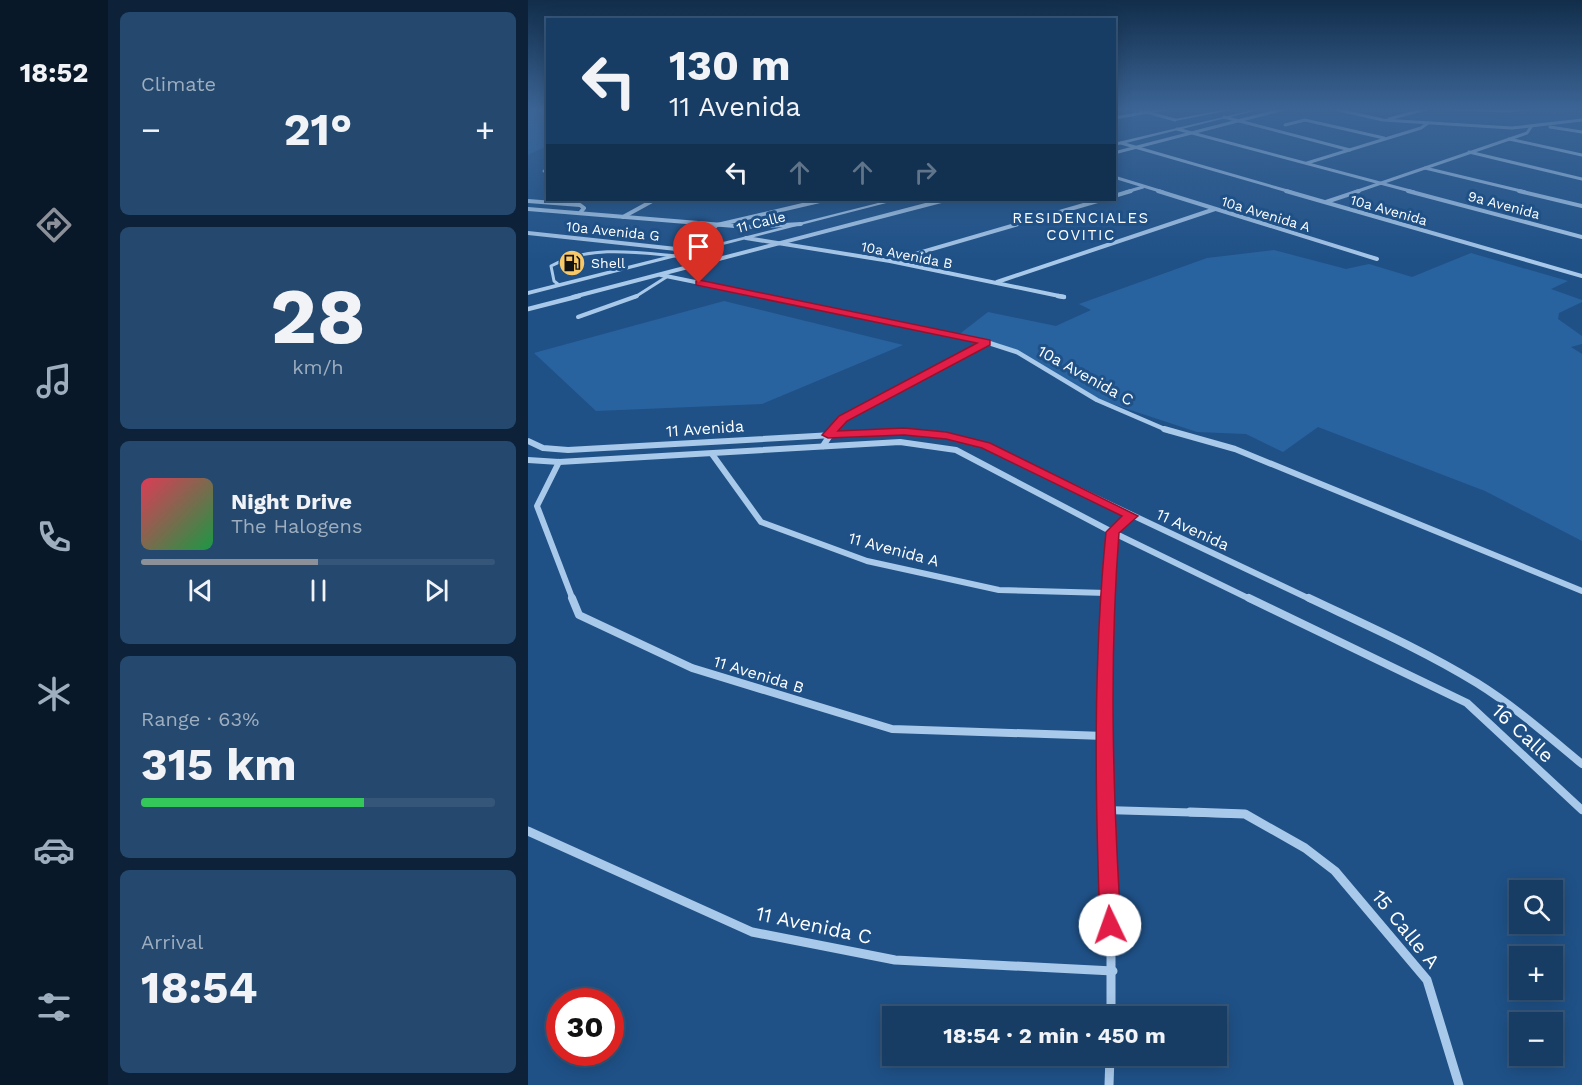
<!DOCTYPE html>
<html lang="en">
<head>
<meta charset="utf-8">
<style>
	:root { --surface:#173d65; --page:#24486e; --text:#f1f3f6; --muted:#9eaebf; --line:#365679; --accent:#8c9099 }
	body { margin:0; font-family:"Work Sans",sans-serif; background:var(--page); color:var(--text); height:100vh; display:flex; flex-direction:column; font-size:22px; white-space:nowrap }
	* { box-sizing:border-box; margin:0 }
	p { font-size:20px; color:var(--muted) }
	.icon { flex:none; width:33px; height:33px; fill:none; stroke:currentColor; stroke-width:2; stroke-linecap:round; stroke-linejoin:round }
	.map { position:relative; flex:1; overflow:hidden }
	.sheet { display:flex; flex-direction:column; gap:12px; padding:12px; background:#0d2238; width:420px }
	.sheet>* { flex:none }
	.guide { position:absolute; left:18px; top:18px; width:570px; height:183px; border-radius:0px; box-shadow:0 3px 15px #0003,0 0 0 2px var(--line); background:#173d65; color:var(--text); overflow:hidden }
	.buttons { position:absolute; left:981px; top:880px; display:grid; gap:12px }
	.buttons a { display:grid; place-items:center; width:54px; height:54px; border-radius:0px; background:var(--surface); box-shadow:0 3px 15px #0003,0 0 0 2px var(--line); font-size:30px }
	.speed { position:absolute; left:18px; top:988px; display:flex; gap:12px; font-size:30px; font-weight:700; text-align:center }
	.speed>* { display:grid; place-content:center; width:78px; height:78px; border-radius:50%; background:var(--surface); box-shadow:0 3px 15px #0003,0 0 0 2px var(--line); line-height:1 }
	.speed .limit { border:9px solid #d22; background:#fff; color:#111 }
	.pin { position:absolute; display:grid; place-items:center; width:51px; height:51px; color:#fff; margin:-62px -26px; border-radius:50% 50% 50% 0; rotate:-45deg; box-shadow:0 0 6px #0007 }
	.pin .icon { rotate:45deg }
	.me { position:absolute; width:66px; margin:-33px; rotate:357deg; stroke-linejoin:round; filter:drop-shadow(0 0 4px #0008) }
	.turn { display:flex; align-items:center; gap:21px; height:126px; padding:0 24px; font-size:27px }
	.turn .icon { width:78px; height:78px; stroke-width:2.5 }
	.turn b { display:block; font-size:42px; line-height:51px }
	.lanes { display:flex; align-items:center; height:57px; padding:0 24px; background:#0003; justify-content:center; gap:30px; direction:ltr }
	.lanes .off { opacity:.35 }
	.big { font-size:45px; font-weight:700; line-height:1.1 }
	.sheet .widget { flex:1; display:flex; flex-direction:column; justify-content:center; gap:9px; min-width:0; padding:0 21px; border-radius:9px; background:var(--page) }
	.sheet .dial { align-items:center; gap:0 }
	.dial b { font-size:78px; line-height:1 }
	.song { display:flex; align-items:center; gap:18px }
	.cover { width:72px; height:72px; border-radius:9px; background:linear-gradient(135deg,hsl(350 70% 55%),hsl(140 70% 35%)) }
	.played { height:6px; border-radius:3px; background:linear-gradient(90deg,var(--accent) 50%,var(--line) 50%) }
	.keys { display:flex; justify-content:space-around; direction:ltr }
	.heat { display:flex; justify-content:space-between; align-items:center; font-size:33px; direction:ltr }
	.charge { height:9px; border-radius:4px; background:linear-gradient(90deg,#34c759 63%,var(--line) 0) }
	.trip { position:absolute; left:354px; top:1006px; width:345px; height:60px; border-radius:0px; background:var(--surface); box-shadow:0 3px 15px #0003,0 0 0 2px var(--line); font-weight:700; line-height:60px; text-align:center }
	main { display:flex; flex:1; min-height:0 }
	.dock { display:flex; flex-direction:column; width:108px; justify-content:space-around; align-items:center; background:#091828; color:var(--muted) }
	.dock .icon { width:42px; height:42px }
	.dock .current { color:var(--accent) }
	.dock b { font-size:27px; color:var(--text) }
	.map>svg:first-child { display:block }
	.green { fill:#29639f }
	.lines { fill:none; stroke-linecap:round; stroke-linejoin:round }
	.service-far1 { stroke:#a9c9ea; stroke-width:3 }
	.service { stroke:#a9c9ea; stroke-width:4 }
	.pedestrian { stroke:#a9c9ea; stroke-width:2 }
	.minor-far5 { stroke:#a9c9ea; stroke-width:3 }
	.minor-far4 { stroke:#a9c9ea; stroke-width:4 }
	.minor-far3 { stroke:#a9c9ea; stroke-width:4.5 }
	.minor-far2 { stroke:#a9c9ea; stroke-width:6 }
	.minor-far1 { stroke:#a9c9ea; stroke-width:8 }
	.minor { stroke:#a9c9ea; stroke-width:9 }
	.tertiary { fill:#a9c9ea; fill-rule:evenodd }
	.route { fill:#e11d48; stroke:#92132f; stroke-width:1.5 }
	.labels { text-anchor:middle; stroke-width:6; stroke-linejoin:round; paint-order:stroke }
	.far-street-label { font-size:14px; fill:#fff; stroke:#1f5187 }
	.far-poi-label { font-size:14px; fill:#fff; stroke:#1f5187; text-anchor:start }
	.far-neighbourhood-label { font-size:15px; letter-spacing:1.5px; fill:#fff; stroke:#1f5187 }
	.street-label { font-size:16px; fill:#fff; stroke:#1f5187 }
	.near-street-label { font-size:20px; fill:#fff; stroke:#1f5187 }
</style>
</head>
<body>
<main>
<nav class="dock">
<b>18:52</b>
<svg class="icon current" aria-label="directions" viewBox="0 0 24 24"><path d="M12 3l9 9-9 9-9-9zM9 14v-3h6M13 9l2 2-2 2"/></svg>
<svg class="icon" aria-label="music" viewBox="0 0 24 24"><path d="M9 18V5l10-2v13"/><circle cx="6" cy="18" r="3"/><circle cx="16" cy="16" r="3"/></svg>
<svg class="icon" aria-label="phone" viewBox="0 0 24 24"><path d="M5 4h4l2 5-3 2q2 4 5 5l2-3 5 2v4C11 20 4 13 5 4z"/></svg>
<svg class="icon" aria-label="climate" viewBox="0 0 24 24"><path d="M12 3v18M4 7l16 10M4 17L20 7"/></svg>
<svg class="icon" aria-label="car" viewBox="0 0 24 24"><path d="M5 17H2v-5l4-1 3-4h7l3 4 3 1v5h-3M9 17h6M6 11h13"/><circle cx="7" cy="17" r="2"/><circle cx="17" cy="17" r="2"/></svg>
<svg class="icon" aria-label="filters" viewBox="0 0 24 24"><path d="M4 7h16M4 17h16"/><circle cx="9" cy="7" r="2"/><circle cx="15" cy="17" r="2"/></svg>
</nav>
<section class="sheet">
<div class="widget"><p>Climate</p>
<div class="heat"><a>−</a><b class="big">21°</b><a>+</a></div>
</div>
<div class="widget dial"><b>28</b><p>km/h</p></div>
<div class="widget">
<div class="song"><i class="cover"></i><div><b>Night Drive</b><p>The Halogens</p></div></div>
<div class="played"></div>
<div class="keys"><svg class="icon" aria-label="previous" viewBox="0 0 24 24"><path d="M18 5L8 12l10 7zM5 5v14"/></svg><svg class="icon" aria-label="pause" viewBox="0 0 24 24"><path d="M8 5v14M16 5v14"/></svg><svg class="icon" aria-label="next" viewBox="0 0 24 24"><path d="M6 5l10 7-10 7zM19 5v14"/></svg></div>
</div>
<div class="widget"><p>Range · 63%</p><b class="big">315 km</b><div class="charge"></div></div>
<div class="widget"><p>Arrival</p><b class="big">18:54</b></div>
</section>
<div class="map">
<svg width="1054" height="1085" viewBox="0 0 1054 1085">
	<rect width="100%" height="100%" fill="#1f5187"/>
	<!-- green -->
	<g class="green">
		<polygon points="0,109 20,109 19,137 17,139 19,139 19,146 0,155"/>
		<polygon points="746,250 818,269 841,264 884,277 943,253 1040,281 1023,289 1054,300 1054,302 1031,313 1030,319 1054,336 1054,344 1043,347 1054,354 1054,541 957,491 790,427 755,452 718,434 669,432 572,400 472,344 429,336 460,312 528,326 563,310 551,304 679,258"/>
		<polygon points="196,301 375,345 234,404 68,411 6,353"/>
	</g>
	<g class="lines">
		<!-- service-far1 -->
		<g class="service-far1">
			<path d="M31,285l-5,-4 -3,-15c38,-21 84,-14 125,-10"/>
			<polyline points="107,297 140,276"/>
		</g>
		<!-- service -->
		<polyline class="service" points="50,317 109,296"/>
		<!-- pedestrian -->
		<polyline class="pedestrian" points="647,120 704,109"/>
		<!-- minor-far5 -->
		<g class="minor-far5">
			<polyline points="608,109 647,120"/>
			<polyline points="806,109 855,120 984,128 1054,120"/>
			<polyline points="924,109 979,111 1001,109"/>
			<polyline points="696,117 822,150"/>
			<polyline points="586,118 638,109"/>
			<polyline points="861,119 898,109"/>
			<polyline points="757,125 777,120 856,138"/>
			<polyline points="1022,127 1054,132"/>
			<polyline points="649,129 886,192"/>
			<polyline points="981,139 1054,155"/>
			<polyline points="593,143 763,192"/>
			<polyline points="941,152 1054,179"/>
			<polyline points="586,153 756,109"/>
			<polyline points="779,163 893,128 900,123"/>
			<polyline points="897,168 997,192"/>
			<polyline points="16,171 20,171"/>
			<polyline points="586,177 635,192"/>
			<polyline points="598,192 615,187"/>
			<polyline points="827,192 999,133 1003,127"/>
		</g>
		<!-- minor-far4 -->
		<g class="minor-far4">
			<polyline points="630,191 849,259"/>
			<polyline points="758,191 1054,276"/>
			<polyline points="880,191 1054,237"/>
			<polyline points="991,191 1054,206"/>
			<polyline points="586,196 603,191"/>
			<polyline points="0,201 52,205 56,208 52,213"/>
			<polyline points="798,202 831,191"/>
			<polyline points="0,209 219,227 273,224"/>
			<polyline points="95,217 126,200"/>
			<polyline points="0,233 167,251 171,240 189,225 296,200"/>
			<polyline points="218,238 362,261 536,297"/>
			<polyline points="363,261 573,200"/>
			<polyline points="133,275 241,297"/>
			<polyline points="469,282 687,209"/>
			<polyline points="45,297 417,200"/>
		</g>
		<!-- minor-far3 -->
		<g class="minor-far3">
			<polyline points="234,296 458,342 489,352 569,400 641,431"/>
			<polyline points="530,296 536,297"/>
			<polyline points="0,309 51,296"/>
			<polyline points="304,431 315,419 458,343"/>
		</g>
		<!-- minor-far2 -->
		<g class="minor-far2">
			<polyline points="636,429 707,449 1054,591"/>
			<polyline points="0,441 15,448 40,450 376,431 418,435 458,446 784,600"/>
			<polyline points="295,446 306,429"/>
			<polyline points="184,454 233,522 339,561 471,590 579,593"/>
			<polyline points="0,460 31,462 372,442 428,450 584,532 724,600"/>
			<polyline points="31,462 9,506 45,600"/>
			<polyline points="579,600 584,532 603,515"/>
		</g>
		<!-- minor-far1 -->
		<g class="minor-far1">
			<polyline points="44,598 51,615 164,668 364,729 577,736"/>
			<polyline points="721,598 939,703 1054,810"/>
			<path d="M781,598c57,27 114,52 168,85 37,23 71,53 105,81"/>
			<polyline points="577,810 715,814"/>
			<polyline points="577,814 576,707 579,598"/>
		</g>
		<!-- minor -->
		<g class="minor">
			<polyline points="577,812 583,940 583,1017"/>
			<polyline points="662,812 717,814 777,848 807,871 899,980 931,1085"/>
			<polyline points="0,831 224,932 367,960 585,971"/>
			<polyline points="581,1085 582,1056"/>
		</g>
		<!-- tertiary -->
		<g class="tertiary">
			<polygon points="729,109 734,109 586,146 586,143"/>
			<polygon points="362,200 370,200 0,295 0,291"/>
		</g>
	</g>
	<!-- sky -->
	<linearGradient id="sky" x2="0" y2="1"><stop stop-color="#112d4a"/><stop offset="0.42" stop-color="#3c6596"/><stop offset="1" stop-color="#3c6596" stop-opacity="0"/></linearGradient>
	<rect width="1054" height="260" fill="url(#sky)"/>
	<!-- route -->
	<path class="route" d="M171,280l291,60v5l-143,76 -9,10 66,-3 42,4 44,11 148,73 -19,17c-10,130 -6,262 2,392l-3,7 -8,2 -7,-2 -3,-7c-5,-131 -7,-263 6,-393l16,-16 -140,-68 -36,-9 -42,-4 -76,3 -6,-3 17,-19 138,-73 -281,-58v-4z"/>
	<!-- icons -->
	<defs>
		<symbol id="fuel-disc" viewBox="-11 -11 22 22"><circle r="9.5" fill="#f8c969" stroke="#1f5187"/><path d="M-5.5-6h7V0h2V4h1.3V-2.5L3-4.5l.8-.8L6-3V5H2.5V1h-1V6h-7ZM-4.2-4.7v3.2H.2V-4.7Z" fill="#111"/></symbol>
	</defs>
	<g fill-rule="evenodd">
		<use href="#fuel-disc" x="29" y="248" width="30" height="30"/>
	</g>
	<g class="labels">
		<!-- far-street labels -->
		<g class="far-street-label">
			<text transform="translate(976 205) rotate(15)" y="5">9a Avenida</text>
			<text transform="translate(861 210) rotate(16)" y="5">10a Avenida</text>
			<text transform="translate(738 214) rotate(17)" y="5">10a Avenida A</text>
			<text transform="translate(233 222) rotate(-14)" y="5">11 Calle</text>
			<text transform="translate(85 231) rotate(6)" y="5">10a Avenida G</text>
			<text transform="translate(379 255) rotate(11)" y="5">10a Avenida B</text>
		</g>
		<!-- far-poi labels -->
		<g class="far-poi-label">
			<text x="63" y="268">Shell</text>
		</g>
		<!-- far-neighbourhood labels -->
		<g class="far-neighbourhood-label">
			<text x="553" y="223">RESIDENCIALES<tspan x="553" dy="17">COVITIC</tspan></text>
		</g>
		<!-- street labels -->
		<g class="street-label">
			<text transform="translate(558 375) rotate(29)" y="6">10a Avenida C</text>
			<text transform="translate(177 428) rotate(-4)" y="6">11 Avenida</text>
			<text transform="translate(665 529) rotate(25)" y="6">11 Avenida</text>
			<text transform="translate(366 549) rotate(15)" y="6">11 Avenida A</text>
			<text transform="translate(231 674) rotate(17)" y="6">11 Avenida B</text>
		</g>
		<!-- near-street labels -->
		<g class="near-street-label">
			<text transform="translate(995 733) rotate(43)" y="7">16 Calle</text>
			<text transform="translate(286 925) rotate(12)" y="7">11 Avenida C</text>
			<text transform="translate(878 929) rotate(51)" y="7">15 Calle A</text>
		</g>
	</g>
</svg>
<div class="buttons">
<a><svg class="icon" aria-label="search" viewBox="0 0 24 24"><circle cx="10" cy="10" r="6"/><path d="M15 15l6 6"/></svg></a>
<a>+</a>
<a>−</a>
</div>
<div class="speed"><div class="limit">30</div></div>
<div class="pin" style="left:171px;top:283px;background:#d93025"><svg class="icon" aria-label="arrive" viewBox="0 0 24 24"><path d="M6 21V4h12l-3 4 3 4H6"/></svg></div>
<svg class="me" style="left:582px;top:925px" viewBox="-20 -20 40 40"><circle r="19" fill="#fff"/><path d="M0-13L10 11 0 6-10 11z" fill="#e11d48"/></svg>
<div class="trip">18:54 · 2 min · 450 m</div>
<div class="guide">
<div class="turn"><svg class="icon" aria-label="left" viewBox="0 0 24 24"><path d="M17 20v-9H6M10 6l-5 5 5 5"/></svg><div><b>130 m</b>11 Avenida</div></div>
<div class="lanes"><svg class="icon" aria-label="left" viewBox="0 0 24 24"><path d="M17 20v-9H6M10 6l-5 5 5 5"/></svg><svg class="icon off" aria-label="ahead" viewBox="0 0 24 24"><path d="M12 20V5M6 11l6-6 6 6"/></svg><svg class="icon off" aria-label="ahead" viewBox="0 0 24 24"><path d="M12 20V5M6 11l6-6 6 6"/></svg><svg class="icon off" aria-label="right" viewBox="0 0 24 24"><path d="M7 20v-9h11M14 6l5 5-5 5"/></svg></div>
</div>
</div>
</main>
</body>
</html>
